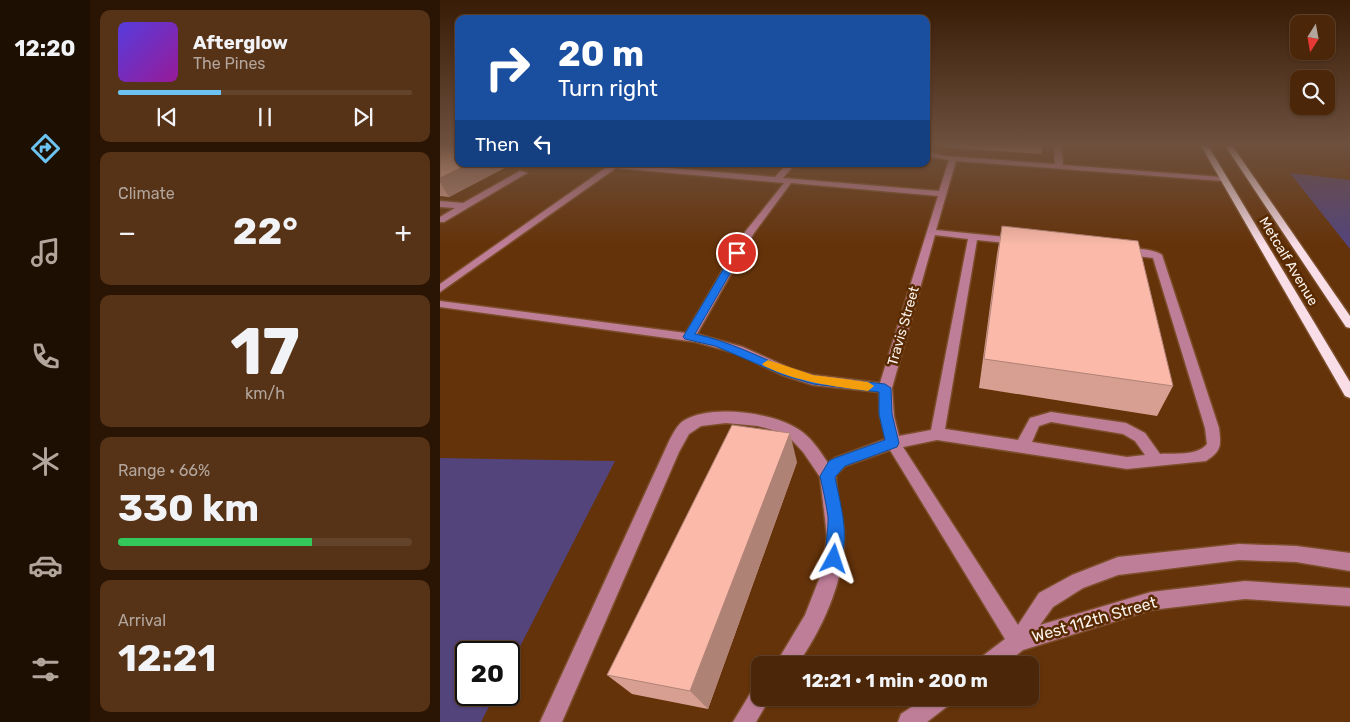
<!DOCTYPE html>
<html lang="en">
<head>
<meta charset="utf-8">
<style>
	:root { --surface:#4c2608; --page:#563216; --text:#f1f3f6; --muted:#b2a59c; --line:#634329; --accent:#6cc3f2 }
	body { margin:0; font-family:Rubik,sans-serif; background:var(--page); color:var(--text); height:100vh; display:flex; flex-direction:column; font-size:19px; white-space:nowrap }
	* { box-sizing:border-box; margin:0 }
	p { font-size:16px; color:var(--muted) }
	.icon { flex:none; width:28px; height:28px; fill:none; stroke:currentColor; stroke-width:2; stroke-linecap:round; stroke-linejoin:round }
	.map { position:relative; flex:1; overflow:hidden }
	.panel { display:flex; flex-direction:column; gap:10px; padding:10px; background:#2a1504; width:350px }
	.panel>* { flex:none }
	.banner { position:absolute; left:15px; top:15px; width:475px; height:152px; border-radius:10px; box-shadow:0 1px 4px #0004,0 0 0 1px var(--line); background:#1a4fa0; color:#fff; overflow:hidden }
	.needle { width:32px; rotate:191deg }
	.tools { position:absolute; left:850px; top:15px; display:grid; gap:10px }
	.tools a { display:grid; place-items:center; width:45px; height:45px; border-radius:10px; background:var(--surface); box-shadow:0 1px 4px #0004,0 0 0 1px var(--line); font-size:25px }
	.speed { position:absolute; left:15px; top:641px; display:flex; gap:10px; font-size:25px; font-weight:700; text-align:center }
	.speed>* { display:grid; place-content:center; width:65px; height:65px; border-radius:50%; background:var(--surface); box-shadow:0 1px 4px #0004,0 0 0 1px var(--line); line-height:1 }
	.speed .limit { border:2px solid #111; border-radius:8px; background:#fff; color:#111 }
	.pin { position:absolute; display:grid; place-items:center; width:42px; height:42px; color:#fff; margin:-21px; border:2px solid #fff; border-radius:50%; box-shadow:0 1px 5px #0007 }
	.me { position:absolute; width:55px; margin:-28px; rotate:5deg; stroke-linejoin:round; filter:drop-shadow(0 0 4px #0008) }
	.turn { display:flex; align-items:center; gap:18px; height:105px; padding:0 20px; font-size:22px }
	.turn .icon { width:65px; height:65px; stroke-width:2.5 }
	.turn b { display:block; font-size:35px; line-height:42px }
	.then { display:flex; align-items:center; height:48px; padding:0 20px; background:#0003; gap:10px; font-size:19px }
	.big { font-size:38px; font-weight:700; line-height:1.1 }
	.panel .tile { flex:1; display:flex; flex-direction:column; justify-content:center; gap:8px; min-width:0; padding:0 18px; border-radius:10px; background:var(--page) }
	.panel .dial { align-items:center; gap:0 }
	.dial b { font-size:65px; line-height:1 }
	.song { display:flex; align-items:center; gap:15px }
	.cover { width:60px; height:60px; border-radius:8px; background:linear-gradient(135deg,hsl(250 70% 55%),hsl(300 70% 35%)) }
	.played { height:5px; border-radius:2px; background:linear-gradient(90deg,var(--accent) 35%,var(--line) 35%) }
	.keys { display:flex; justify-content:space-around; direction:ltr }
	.heat { display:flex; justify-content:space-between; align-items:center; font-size:28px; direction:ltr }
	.charge { height:8px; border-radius:4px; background:linear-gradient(90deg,#34c759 66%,var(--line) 0) }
	.trip { position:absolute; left:311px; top:656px; width:288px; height:50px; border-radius:10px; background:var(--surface); box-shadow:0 1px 4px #0004,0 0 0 1px var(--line); font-weight:700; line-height:50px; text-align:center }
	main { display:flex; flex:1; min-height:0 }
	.tabs { display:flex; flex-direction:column; width:90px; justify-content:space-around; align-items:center; background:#1e0f03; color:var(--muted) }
	.tabs .icon { width:35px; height:35px }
	.tabs .on { color:var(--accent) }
	.tabs b { font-size:22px; color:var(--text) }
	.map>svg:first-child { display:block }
	.green { fill:#53447c }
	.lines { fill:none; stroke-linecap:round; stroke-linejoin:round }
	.minor-casing { stroke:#7a4e2a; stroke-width:3 }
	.major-casing { stroke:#7a4e2a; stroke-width:3 }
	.minor { fill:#bf7e98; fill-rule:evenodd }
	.major { fill:#f9dde7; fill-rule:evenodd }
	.wall { fill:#d79f91 }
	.shaded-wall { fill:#af8276 }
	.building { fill:#fab9a9; stroke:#af8276 }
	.route { fill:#1a73e8; stroke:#114b97 }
	.slow { fill:#f59e0b }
	.labels { text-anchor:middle; stroke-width:5; stroke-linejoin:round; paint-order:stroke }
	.street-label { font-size:14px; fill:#f9f1ec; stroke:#592900 }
	.near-street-label { font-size:16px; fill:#f9f1ec; stroke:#592900 }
</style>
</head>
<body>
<main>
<nav class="tabs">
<b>12:20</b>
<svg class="icon on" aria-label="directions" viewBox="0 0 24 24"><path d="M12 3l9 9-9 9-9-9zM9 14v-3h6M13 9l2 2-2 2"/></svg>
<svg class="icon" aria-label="music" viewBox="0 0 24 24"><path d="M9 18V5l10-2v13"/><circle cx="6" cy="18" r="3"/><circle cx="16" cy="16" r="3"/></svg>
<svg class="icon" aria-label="phone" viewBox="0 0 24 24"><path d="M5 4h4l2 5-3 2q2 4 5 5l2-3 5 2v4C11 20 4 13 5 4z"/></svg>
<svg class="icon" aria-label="climate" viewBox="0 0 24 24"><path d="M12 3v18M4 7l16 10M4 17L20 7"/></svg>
<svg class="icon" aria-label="car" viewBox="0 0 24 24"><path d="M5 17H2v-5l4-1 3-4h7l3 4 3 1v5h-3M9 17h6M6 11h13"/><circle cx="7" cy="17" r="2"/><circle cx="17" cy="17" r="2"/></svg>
<svg class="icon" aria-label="filters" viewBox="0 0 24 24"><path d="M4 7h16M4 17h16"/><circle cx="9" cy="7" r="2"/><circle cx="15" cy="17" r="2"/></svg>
</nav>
<section class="panel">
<div class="tile">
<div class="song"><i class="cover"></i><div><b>Afterglow</b><p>The Pines</p></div></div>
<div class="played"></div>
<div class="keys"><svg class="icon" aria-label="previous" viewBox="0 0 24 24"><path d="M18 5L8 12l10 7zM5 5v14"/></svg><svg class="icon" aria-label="pause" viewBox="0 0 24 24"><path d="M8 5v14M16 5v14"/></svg><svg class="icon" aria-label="next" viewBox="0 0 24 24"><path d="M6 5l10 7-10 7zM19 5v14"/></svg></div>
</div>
<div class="tile"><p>Climate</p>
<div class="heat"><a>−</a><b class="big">22°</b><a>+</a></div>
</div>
<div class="tile dial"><b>17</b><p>km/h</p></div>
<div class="tile"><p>Range · 66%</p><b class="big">330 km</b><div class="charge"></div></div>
<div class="tile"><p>Arrival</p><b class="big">12:21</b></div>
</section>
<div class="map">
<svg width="910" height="722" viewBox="0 0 910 722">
	<rect width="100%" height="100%" fill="#65330a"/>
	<!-- green -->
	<g class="green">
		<polygon points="850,173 910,180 910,249"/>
		<polygon points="0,458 175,461 69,668 69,652 26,652 26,695 55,695 41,722 0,722"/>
	</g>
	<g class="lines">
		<defs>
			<g id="minor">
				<path d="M486,144h6l-1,5 1,4 13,3 110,8 -1,-20h7l2,21 159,12 4,2 -4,2 -266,-20 -20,69 80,8 5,3 -5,3 -39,-4 -32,189 73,11 12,-22 21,-6 75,11 19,10 15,21c14,-1 38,2 47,-10l-2,-16 -52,-170 -31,-4 -2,-2c7,-6 35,-3 42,3l57,173c2,17 3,23 -13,33l-79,8 -190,-29 -34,7 115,178 21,-32 33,-18 46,-18 121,-13 57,2 54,7v18l-54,-9 -57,-2 -121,15 -35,13 -30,19 -13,18 111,-33 94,-11 105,7v18l-105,-7 -94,11 -128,40 -19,15h-27l3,-7 25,-19 -115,-189 -45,16 -9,9c-1,20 8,40 8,61 1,44 -22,94 -47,129h-22l30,-50 18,-46 4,-32 -7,-60 -17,-25 -14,-15 -9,-5 -22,-6 -32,-3 -25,3 -12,8 -10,18 -117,270h-22l125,-272c4,-9 10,-23 18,-29 27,-17 89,-9 115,8 13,8 22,22 30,34l7,-5 51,-19 -6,-23 -1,-24 -66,-7 -31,-10 -47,-22 -39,-11 -256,-35v-6l246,32 59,-101 39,-49 -168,-15 -176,124v-8l167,-117 -14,-3h27l155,13 12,-13h8l-12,14 156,13 10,-31 -23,-4zM351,183l147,13 -58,187 -67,-8 -21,-6 -49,-22 -46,-13 57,-101zM495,235l33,4 -37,191 -32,6 -5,-20 -2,-28zM611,422l72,12 12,7 10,14 -18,2 -95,-15 7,-16z"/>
				<polygon points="80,171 87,173 4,222 0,222 0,217 15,208 0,207 0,201 23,203"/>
				<polygon points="320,685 320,698 330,698 316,722 293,722 313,689"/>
				<polygon points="485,698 513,698 509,705 487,722 458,722 461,714"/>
			</g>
			<g id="major">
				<polygon points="760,144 767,144 910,382 910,398 905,396"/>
				<polygon points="784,144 791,144 910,316 910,328 906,327"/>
			</g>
		</defs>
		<!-- minor casing -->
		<use href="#minor" class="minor-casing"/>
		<!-- major casing -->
		<use href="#major" class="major-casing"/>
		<!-- minor -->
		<use href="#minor" class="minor"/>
		<!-- major -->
		<use href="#major" class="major"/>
	</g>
	<!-- wall -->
	<g class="wall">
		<polygon points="501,144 603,144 601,154 500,147"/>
		<polygon points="0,145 19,164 64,164 66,167 9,197 0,196"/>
		<polygon points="562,226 733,386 717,416 539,388 557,254"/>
		<polygon points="357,462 268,709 192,694 167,675"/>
	</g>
	<!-- shaded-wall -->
	<g class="shaded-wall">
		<polygon points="28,164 64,164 66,167 9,197 0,182 0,178"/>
		<polygon points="350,433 357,462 268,709 250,691"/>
	</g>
	<!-- building -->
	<g class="building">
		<polygon points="0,145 19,146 19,164 28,164 0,178"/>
		<polygon points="562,226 698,241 733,386 544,359"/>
		<polygon points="292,425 350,433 250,691 167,675"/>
	</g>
	<!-- sky -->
	<linearGradient id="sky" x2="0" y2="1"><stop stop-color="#381c06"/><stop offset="0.59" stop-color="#6d503e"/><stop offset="1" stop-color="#6d503e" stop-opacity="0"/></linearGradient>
	<rect width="910" height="245" fill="url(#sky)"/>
	<!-- route -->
	<path class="route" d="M297,250l5,3 -47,81c34,7 63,23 95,35 30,11 64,11 95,15l6,4 1,26 7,29 -2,4 -52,19 -10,11c5,27 16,61 4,87l-5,3 -6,-3c-5,-11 1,-34 0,-48 -2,-13 -5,-27 -8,-40l9,-15 6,-3 50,-18 -6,-26v-22l-66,-8 -30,-9 -68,-29 -30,-7 -2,-2 50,-84z"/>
	<!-- slow -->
	<path class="slow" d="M328,360l45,15 55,7 6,4 -6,5c-37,-5 -70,-9 -104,-25l-2,-2z"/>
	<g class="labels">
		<!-- street labels -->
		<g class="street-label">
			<text transform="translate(849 261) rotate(59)" y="5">Metcalf Avenue</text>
			<text transform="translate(463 326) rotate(-74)" y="5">Travis Street</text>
		</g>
		<!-- near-street labels -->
		<g class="near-street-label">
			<text transform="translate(654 619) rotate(-16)" y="6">West 112th Street</text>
		</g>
	</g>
</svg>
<div class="tools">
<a><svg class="needle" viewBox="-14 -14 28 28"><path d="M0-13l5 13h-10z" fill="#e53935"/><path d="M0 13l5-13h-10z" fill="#b2a59c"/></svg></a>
<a><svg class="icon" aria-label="search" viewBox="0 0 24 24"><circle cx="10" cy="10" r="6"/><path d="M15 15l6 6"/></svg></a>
</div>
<div class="speed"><div class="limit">20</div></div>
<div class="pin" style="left:297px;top:253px;background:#d93025"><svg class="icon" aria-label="arrive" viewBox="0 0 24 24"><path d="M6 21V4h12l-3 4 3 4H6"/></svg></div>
<svg class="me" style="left:394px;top:559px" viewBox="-20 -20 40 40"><path d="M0-17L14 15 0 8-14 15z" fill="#1a73e8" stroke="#fff" stroke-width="4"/></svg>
<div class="trip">12:21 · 1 min · 200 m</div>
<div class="banner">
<div class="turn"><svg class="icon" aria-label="right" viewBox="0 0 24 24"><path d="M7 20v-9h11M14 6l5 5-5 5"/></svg><div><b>20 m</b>Turn right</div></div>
<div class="then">Then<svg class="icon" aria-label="left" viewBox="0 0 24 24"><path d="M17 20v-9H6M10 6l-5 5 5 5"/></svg></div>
</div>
</div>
</main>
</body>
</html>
